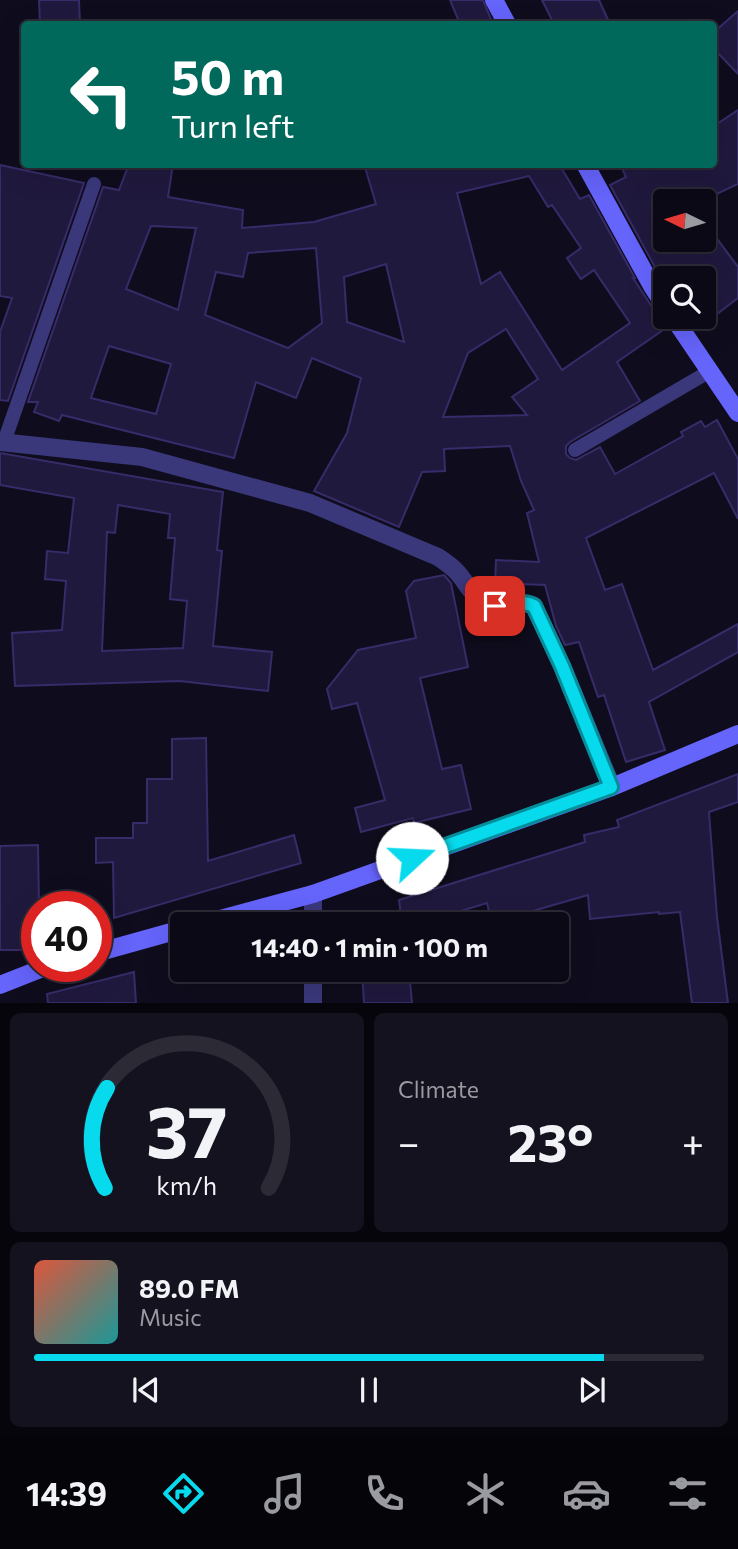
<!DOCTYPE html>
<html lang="en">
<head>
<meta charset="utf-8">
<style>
	:root { --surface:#0b0916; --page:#14121f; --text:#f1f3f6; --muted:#9a9aa1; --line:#2b2a35; --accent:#07daed }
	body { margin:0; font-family:Commissioner,sans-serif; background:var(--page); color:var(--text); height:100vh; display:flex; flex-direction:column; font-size:26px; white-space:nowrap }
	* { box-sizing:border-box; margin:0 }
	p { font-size:23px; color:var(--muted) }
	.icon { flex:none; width:38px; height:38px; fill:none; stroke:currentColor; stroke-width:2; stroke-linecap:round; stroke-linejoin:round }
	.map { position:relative; height:1003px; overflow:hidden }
	.side { display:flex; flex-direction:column; gap:10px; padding:10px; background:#06050c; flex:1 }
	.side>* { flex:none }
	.guide { position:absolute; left:21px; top:21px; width:696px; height:147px; border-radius:7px; box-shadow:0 7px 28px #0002,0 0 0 2px var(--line); background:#00695c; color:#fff; overflow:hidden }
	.needle { width:46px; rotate:275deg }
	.buttons { position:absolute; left:653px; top:189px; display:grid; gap:14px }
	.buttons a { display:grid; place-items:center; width:63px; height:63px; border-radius:7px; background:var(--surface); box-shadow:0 7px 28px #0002,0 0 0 2px var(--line); font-size:35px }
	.speed { position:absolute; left:21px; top:891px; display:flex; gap:14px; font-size:35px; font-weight:700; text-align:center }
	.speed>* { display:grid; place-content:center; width:91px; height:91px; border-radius:50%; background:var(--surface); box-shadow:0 7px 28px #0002,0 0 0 2px var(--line); line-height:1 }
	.speed .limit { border:10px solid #d22; background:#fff; color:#111 }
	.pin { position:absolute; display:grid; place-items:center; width:60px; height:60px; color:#fff; margin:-30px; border-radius:14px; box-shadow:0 4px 10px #0006 }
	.me { position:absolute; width:77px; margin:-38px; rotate:70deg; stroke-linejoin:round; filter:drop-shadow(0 0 5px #0008) }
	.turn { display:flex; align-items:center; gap:24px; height:147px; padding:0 35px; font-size:32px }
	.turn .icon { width:91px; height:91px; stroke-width:2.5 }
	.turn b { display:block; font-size:49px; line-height:60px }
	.big { font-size:52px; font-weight:700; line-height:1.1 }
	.side .card { flex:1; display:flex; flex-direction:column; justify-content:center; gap:10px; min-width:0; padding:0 24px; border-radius:10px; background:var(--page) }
	.side .dial { align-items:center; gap:0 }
	.dial svg { height:182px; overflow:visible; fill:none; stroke:var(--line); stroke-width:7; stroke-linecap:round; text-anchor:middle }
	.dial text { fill:var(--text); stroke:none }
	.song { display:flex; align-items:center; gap:21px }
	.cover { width:84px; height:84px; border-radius:10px; background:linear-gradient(135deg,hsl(10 70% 55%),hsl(180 70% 35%)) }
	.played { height:7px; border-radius:4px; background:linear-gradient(90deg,var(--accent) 85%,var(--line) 85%) }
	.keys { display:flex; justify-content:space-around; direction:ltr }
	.heat { display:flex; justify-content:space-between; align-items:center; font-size:38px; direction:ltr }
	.side .tiles { flex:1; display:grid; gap:10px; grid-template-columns:1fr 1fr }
	.card:last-child { grid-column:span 2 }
	.trip { position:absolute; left:170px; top:912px; width:399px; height:70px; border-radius:7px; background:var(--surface); box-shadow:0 7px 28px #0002,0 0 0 2px var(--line); font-weight:700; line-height:70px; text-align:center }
	.tab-bar { display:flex; height:112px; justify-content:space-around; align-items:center; background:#040409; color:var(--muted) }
	.tab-bar .icon { width:49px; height:49px }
	.tab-bar .selected { color:var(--accent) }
	.tab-bar b { font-size:32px; color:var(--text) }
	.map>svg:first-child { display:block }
	.building { fill:#20193e; stroke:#372c69; stroke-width:2; fill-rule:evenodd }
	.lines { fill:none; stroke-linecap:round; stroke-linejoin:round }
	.lane { stroke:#3a387b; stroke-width:14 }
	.street { stroke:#3a387b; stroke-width:18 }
	.secondary { stroke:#6564fb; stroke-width:18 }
	.route-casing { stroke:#058e9a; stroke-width:18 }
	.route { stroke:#07daed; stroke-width:12 }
</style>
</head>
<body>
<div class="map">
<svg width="738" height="1003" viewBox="0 0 738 1003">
	<rect width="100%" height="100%" fill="#0f0c1d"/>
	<!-- building -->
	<g class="building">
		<polygon points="39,0 79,0 80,24 40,24"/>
		<polygon points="450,0 483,0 493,24 460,24"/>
		<polygon points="542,0 599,0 610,24 554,24"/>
		<polygon points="738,11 738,74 714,49 714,32"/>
		<polygon points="738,110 738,184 702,201 665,201 665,240 704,240 704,221 738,267 738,298 704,324 704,278 661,278 610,185 626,177 620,164 714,164 714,126"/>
		<path d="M129,164h44l-5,33 75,13 -1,18 72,-6 62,-18 -12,-40h195l21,35 9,-4 46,83h-2l33,50 -49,34 23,39 -70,41 -4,4v8l4,4 6,2 24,-13 15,27 68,-38 -2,-4 20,-11 4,6 12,-7 21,39v60l-24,-46 -128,65 19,52 17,-6 31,86 85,-46v28l-89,50 16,48 -39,12 -22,-67 -6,2 -19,-55 -14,3 -9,-19 -11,-41 -50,-2 1,-23 43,2 -12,-49 7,-3 -13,-29 -11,-35 -66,3 1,22 -23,1 -23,55 -85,-36 33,-58 14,-55 -49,-20 -16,40 -40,-16 -22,76 -172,-43 -3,6 -25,-9 4,-10h-10l75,-215 16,3zM529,176l19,31 4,-2 29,43 -14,10 14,21 13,-9 36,53 -68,47 -62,-98 -19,12 -24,-91zM151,226l45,2 -18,82 -52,-21zM316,248l6,75 -34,25 -83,-33 11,-43 27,5 5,-24zM386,264l18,78 -57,-20 -3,-45zM506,329l32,50 -26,18 15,18 -84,2 25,-64zM109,346l62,18 -15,50 -65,-16z"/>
		<polygon points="0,165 84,183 8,401 0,400 0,332 12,298 0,296"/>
		<path d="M0,453l223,39 -6,58 5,1 -9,95 59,6 -4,39 -88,-10 -165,5 -3,-53 50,-3 4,-49 -21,-2 2,-28 21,2 6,-55 -74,-13zM118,505l52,9 -2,24h7l-5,61 17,2 -4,47 -81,3 5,-119 8,1z"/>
		<polygon points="444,575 451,583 468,667 420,678 442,769 461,765 471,809 414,823 413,818 361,832 355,808 385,800 357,703 332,709 327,689 358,650 416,638 406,591 414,581"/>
		<polygon points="206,738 208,861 294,835 301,863 114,918 113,862 96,863 96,838 133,838 133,823 147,823 147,779 172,779 172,739"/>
		<polygon points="738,774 738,802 709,812 717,917 728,1003 692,1003 680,912 659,914 659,912 590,919 588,895 519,915 521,924 492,924 487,903 418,924 402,924 399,900 585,842 584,835 619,827 617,820"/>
		<polygon points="38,845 39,906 37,906 37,950 0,950 0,846"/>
		<polygon points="362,970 409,970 412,1003 364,1003"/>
		<polygon points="134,972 136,1003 48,1003 47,994"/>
	</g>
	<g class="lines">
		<!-- lane -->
		<g class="lane">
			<polyline points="4,442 94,184"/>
			<polyline points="575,450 710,371"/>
		</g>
		<!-- street -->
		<g class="street">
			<path d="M0,442l142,15 168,46 128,54c6,4 13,9 18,14 8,8 19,28 29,33 14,7 32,-6 49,2l28,60 50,121"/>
			<polyline points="313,894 313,924"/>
			<polyline points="313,970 313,1003"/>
		</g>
		<!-- secondary -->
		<g class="secondary">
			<polyline points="494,0 507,24"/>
			<polyline points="585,164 652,286 665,306"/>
			<polyline points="673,317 738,413"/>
			<polyline points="202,924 313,894 612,787 738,734"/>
			<polyline points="96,953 182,929"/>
			<polyline points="0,985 48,966"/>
		</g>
	</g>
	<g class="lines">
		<defs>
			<path id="route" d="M412,858l199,-71 -49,-121 -28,-60c-12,-6 -26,-2 -39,0"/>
		</defs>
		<!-- route casing -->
		<use href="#route" class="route-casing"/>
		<!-- route -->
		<use href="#route" class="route"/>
	</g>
</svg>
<div class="buttons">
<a><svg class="needle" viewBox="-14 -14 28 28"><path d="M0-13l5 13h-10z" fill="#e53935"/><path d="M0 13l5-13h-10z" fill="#9a9aa1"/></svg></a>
<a><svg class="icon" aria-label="search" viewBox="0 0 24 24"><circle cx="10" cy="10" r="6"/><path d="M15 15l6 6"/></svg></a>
</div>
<div class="speed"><div class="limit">40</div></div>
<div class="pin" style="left:495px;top:606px;background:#d93025"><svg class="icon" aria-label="arrive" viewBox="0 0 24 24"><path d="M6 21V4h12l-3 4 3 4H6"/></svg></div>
<svg class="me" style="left:412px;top:858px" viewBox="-20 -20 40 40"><circle r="19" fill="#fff"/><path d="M0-13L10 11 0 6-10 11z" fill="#07daed"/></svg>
<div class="trip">14:40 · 1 min · 100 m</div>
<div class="guide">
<div class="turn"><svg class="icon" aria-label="left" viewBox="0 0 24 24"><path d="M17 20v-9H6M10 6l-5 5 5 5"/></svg><div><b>50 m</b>Turn left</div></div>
</div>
</div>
<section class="side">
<div class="tiles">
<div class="card dial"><svg viewBox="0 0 100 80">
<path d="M14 69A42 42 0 1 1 86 69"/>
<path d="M14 69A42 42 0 0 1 15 25" stroke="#07daed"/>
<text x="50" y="56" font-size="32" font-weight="700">37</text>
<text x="50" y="72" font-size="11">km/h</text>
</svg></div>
<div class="card"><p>Climate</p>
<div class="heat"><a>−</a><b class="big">23°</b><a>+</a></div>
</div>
<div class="card">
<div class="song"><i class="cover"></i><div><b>89.0 FM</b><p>Music</p></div></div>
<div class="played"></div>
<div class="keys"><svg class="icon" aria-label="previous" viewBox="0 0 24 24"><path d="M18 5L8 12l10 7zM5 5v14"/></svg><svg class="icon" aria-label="pause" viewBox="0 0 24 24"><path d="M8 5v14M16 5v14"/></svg><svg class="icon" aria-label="next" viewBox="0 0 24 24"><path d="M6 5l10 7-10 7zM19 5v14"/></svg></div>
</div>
</div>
</section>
<nav class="tab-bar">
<b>14:39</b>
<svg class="icon selected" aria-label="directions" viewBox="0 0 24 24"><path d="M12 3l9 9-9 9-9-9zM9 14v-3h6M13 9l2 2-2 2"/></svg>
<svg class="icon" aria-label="music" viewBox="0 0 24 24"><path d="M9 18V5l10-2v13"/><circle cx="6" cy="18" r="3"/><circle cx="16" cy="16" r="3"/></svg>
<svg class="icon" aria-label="phone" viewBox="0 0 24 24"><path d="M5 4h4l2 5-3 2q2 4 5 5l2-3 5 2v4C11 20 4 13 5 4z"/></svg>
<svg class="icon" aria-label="climate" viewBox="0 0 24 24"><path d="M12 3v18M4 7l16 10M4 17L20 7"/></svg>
<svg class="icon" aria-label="car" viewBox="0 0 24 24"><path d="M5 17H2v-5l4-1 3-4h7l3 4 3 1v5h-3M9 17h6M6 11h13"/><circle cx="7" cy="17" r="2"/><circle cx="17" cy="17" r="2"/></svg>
<svg class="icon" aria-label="filters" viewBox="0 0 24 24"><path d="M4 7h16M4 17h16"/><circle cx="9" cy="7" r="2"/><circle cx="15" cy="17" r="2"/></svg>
</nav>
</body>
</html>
